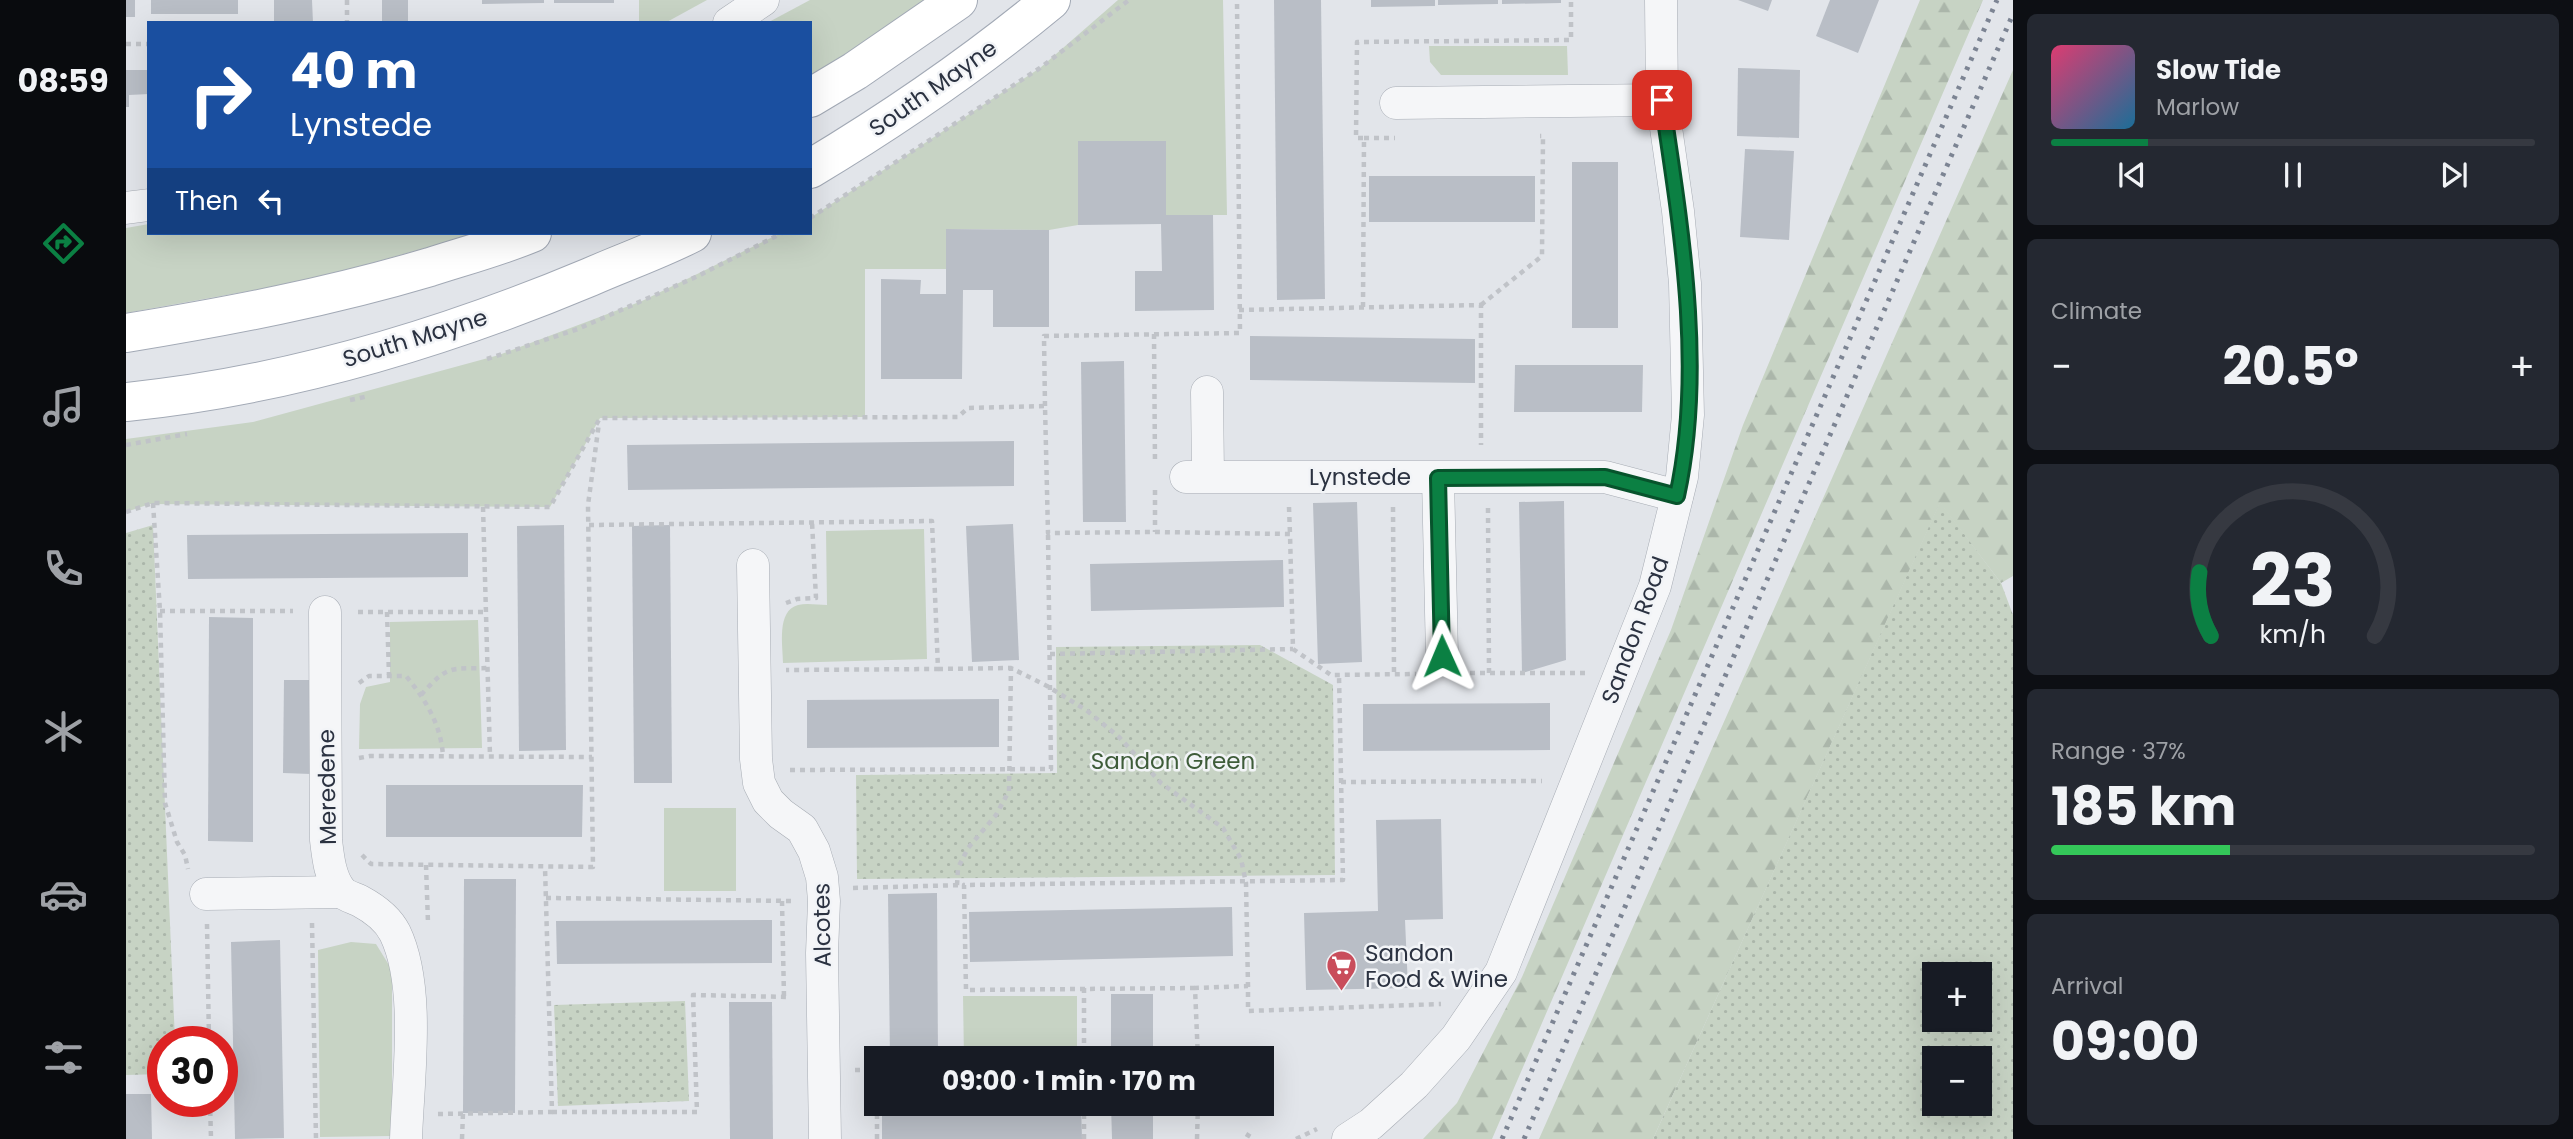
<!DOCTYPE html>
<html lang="en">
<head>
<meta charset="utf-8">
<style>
	:root { --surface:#171b24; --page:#242831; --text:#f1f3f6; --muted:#9ea1a6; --line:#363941; --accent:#0b8043 }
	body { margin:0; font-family:Poppins,sans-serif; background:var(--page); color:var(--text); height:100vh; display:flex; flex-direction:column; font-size:26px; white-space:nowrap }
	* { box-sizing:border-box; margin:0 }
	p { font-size:23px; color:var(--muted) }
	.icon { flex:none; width:38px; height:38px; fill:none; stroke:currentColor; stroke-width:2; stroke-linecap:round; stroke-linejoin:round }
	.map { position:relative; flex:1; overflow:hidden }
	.sheet { display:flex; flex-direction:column; gap:14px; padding:14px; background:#0d0f14; width:560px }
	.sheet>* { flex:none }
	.top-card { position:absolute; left:21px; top:21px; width:665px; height:214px; border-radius:0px; box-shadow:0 7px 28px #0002; background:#1a4fa0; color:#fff; overflow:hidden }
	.tools { position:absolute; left:1796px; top:962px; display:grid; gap:14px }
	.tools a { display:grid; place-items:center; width:70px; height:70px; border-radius:0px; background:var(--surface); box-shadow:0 7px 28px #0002; font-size:35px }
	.speed { position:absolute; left:21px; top:1026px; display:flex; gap:14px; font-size:35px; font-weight:700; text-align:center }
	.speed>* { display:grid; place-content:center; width:91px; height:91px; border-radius:50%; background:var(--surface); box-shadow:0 7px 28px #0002; line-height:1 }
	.speed .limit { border:10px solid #d22; background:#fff; color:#111 }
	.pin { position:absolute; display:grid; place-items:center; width:60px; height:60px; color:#fff; margin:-30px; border-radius:14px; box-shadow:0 4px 10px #0006 }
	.me { position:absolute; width:77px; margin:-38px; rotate:359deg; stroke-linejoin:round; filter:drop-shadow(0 0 5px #0008) }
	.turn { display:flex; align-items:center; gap:24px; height:147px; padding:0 28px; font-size:32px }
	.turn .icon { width:91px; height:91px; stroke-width:2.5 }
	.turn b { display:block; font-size:49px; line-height:60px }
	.then { display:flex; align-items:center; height:66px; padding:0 28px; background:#0003; gap:14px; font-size:26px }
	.big { font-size:52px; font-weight:700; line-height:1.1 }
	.sheet .card { flex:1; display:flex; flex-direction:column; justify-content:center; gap:10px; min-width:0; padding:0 24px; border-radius:10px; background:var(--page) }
	.sheet .dial { align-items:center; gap:0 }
	.dial svg { height:182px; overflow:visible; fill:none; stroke:var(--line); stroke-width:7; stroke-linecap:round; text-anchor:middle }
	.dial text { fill:var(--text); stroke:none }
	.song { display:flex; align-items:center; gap:21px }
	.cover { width:84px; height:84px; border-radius:10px; background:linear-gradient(135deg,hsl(340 70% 55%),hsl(200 70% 35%)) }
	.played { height:7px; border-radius:4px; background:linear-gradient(90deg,var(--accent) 20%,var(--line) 20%) }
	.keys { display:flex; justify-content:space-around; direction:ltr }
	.heat { display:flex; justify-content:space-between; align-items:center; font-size:38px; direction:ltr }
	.charge { height:10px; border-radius:5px; background:linear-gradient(90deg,#34c759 37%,var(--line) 0) }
	.trip { position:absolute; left:738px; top:1046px; width:410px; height:70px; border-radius:0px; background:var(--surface); box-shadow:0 7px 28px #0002; font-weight:700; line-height:70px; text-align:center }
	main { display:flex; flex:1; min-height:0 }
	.tabs { display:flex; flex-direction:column; width:126px; justify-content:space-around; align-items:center; background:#090b0e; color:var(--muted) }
	.tabs .icon { width:49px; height:49px }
	.tabs .on { color:var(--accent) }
	.tabs b { font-size:32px; color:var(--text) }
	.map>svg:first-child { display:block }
	.grass { fill:#c7d3c4 }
	.forest { fill:url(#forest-firs) }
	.park { fill:url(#park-dots); fill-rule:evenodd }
	.building { fill:#b9bec6 }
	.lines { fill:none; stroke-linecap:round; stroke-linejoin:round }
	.minor-casing { stroke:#a7acb4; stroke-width:33 }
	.primary-casing { stroke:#a2a9b5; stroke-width:40 }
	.path { stroke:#c0c3c8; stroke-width:4.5; stroke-dasharray:5 5; stroke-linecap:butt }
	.minor { stroke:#f5f6f8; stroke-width:32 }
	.primary { stroke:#fff; stroke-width:38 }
	.rail { stroke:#7c8493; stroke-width:5; stroke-dasharray:3.5 7; stroke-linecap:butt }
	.route-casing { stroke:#07532c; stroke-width:18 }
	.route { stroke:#0b8043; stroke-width:12 }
	.labels { text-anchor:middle; stroke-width:5; stroke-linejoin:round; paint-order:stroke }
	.street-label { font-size:23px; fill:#2b3241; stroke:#f2f4f7 }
	.park-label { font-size:23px; fill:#3e5c39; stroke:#f2f4f7 }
	.poi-label { font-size:23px; fill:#2b3241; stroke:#f2f4f7; text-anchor:start }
</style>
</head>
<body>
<main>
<nav class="tabs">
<b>08:59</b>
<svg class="icon on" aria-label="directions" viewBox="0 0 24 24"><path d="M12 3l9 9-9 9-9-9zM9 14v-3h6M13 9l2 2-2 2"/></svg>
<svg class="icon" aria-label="music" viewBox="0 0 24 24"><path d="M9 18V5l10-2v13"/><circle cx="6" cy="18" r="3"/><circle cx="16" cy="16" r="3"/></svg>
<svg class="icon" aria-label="phone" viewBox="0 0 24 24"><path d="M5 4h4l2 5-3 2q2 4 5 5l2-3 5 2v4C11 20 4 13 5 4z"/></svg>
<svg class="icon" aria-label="climate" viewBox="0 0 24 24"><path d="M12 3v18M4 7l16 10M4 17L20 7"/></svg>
<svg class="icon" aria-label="car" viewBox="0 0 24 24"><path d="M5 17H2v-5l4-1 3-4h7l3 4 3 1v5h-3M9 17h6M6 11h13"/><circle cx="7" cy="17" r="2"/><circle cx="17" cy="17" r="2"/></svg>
<svg class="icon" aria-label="filters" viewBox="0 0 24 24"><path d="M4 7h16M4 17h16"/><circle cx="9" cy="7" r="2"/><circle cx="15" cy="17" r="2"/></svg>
</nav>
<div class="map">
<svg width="1887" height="1139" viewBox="0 0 1887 1139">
	<defs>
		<pattern id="forest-firs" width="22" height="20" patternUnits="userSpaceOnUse" patternTransform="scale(1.75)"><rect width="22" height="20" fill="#c7d3c4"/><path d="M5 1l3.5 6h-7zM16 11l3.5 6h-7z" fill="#abb6aa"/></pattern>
		<pattern id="park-dots" width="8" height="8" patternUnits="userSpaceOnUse" patternTransform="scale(1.75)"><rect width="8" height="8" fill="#c7d3c4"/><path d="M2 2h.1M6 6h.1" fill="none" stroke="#abb6aa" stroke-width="1.8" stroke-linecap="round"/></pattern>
	</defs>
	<rect width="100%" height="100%" fill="#e2e5ea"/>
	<!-- grass -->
	<g class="grass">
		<polygon points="513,0 581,0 539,23 513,23"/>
		<polygon points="684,0 806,0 684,78 684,23 641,23"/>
		<polygon points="992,0 1097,0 1101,215 1040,215 1040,141 952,141 952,225 923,230 820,229 820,269 739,269 739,417 474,418 424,507 24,504 0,512 0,439 127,422 373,355 516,301 655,233 684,233 684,218 914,68"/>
		<polygon points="1303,46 1441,46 1442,75 1315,75 1304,62"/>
		<polygon points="23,224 23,233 353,233 185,280 0,313 0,228"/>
		<path d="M798,529l3,130 -144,4c0,-17 -7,-52 15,-58 9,-2 20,0 29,0l-1,-74z"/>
		<polygon points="352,620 356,748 233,749 234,704 240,687 264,682 264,622"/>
		<rect x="538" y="808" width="72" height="83"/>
		<polygon points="225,942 250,944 266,970 266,1136 194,1137 192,950"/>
		<polygon points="837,996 951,996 951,1059 838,1059"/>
	</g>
	<!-- forest -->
	<g class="forest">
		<polygon points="1794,0 1857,0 1366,1139 1297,1139 1331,1103 1396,977 1545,630 1617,425"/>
		<polygon points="1887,70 1887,576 1875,583 1814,503 1527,1139 1413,1139"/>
	</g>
	<!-- park -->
	<g class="park">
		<path d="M1814,502l61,81 12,32v524h-360zM1808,975h45v45h-45zM1808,1059h45v45h-45z"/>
		<polygon points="27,525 49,1041 37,1041 37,1074 0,1075 0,533"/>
		<polygon points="1134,645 1207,685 1209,875 731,879 730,775 931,773 930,647"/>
		<polygon points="559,1001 563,1101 432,1106 428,1005"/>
	</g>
	<!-- building -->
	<g class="building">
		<rect x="0" y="0" width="9" height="17"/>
		<rect x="25" y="0" width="87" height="14"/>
		<polygon points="148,0 186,0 187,23 148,23"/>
		<rect x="256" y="0" width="26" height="23"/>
		<polygon points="356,0 418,0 418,3 356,4"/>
		<rect x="428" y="0" width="60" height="3"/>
		<polygon points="1148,0 1195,0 1199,299 1151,300"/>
		<polygon points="1245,0 1309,0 1309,6 1245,7"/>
		<polygon points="1312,0 1372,0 1372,4 1312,5"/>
		<polygon points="1376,0 1435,0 1435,3 1376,4"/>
		<polygon points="1612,0 1646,0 1642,11"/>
		<polygon points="1704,0 1753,0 1732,53 1690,36"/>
		<polygon points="1612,68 1674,70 1673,138 1611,136"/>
		<polygon points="0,70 23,70 23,94 3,95 3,107 0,107"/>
		<polygon points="952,141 1040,141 1040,215 1087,215 1088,310 1009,311 1009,271 1036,271 1035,224 952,225"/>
		<polygon points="1619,149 1668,151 1663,240 1614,237"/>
		<rect x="1446" y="162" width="46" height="166"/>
		<rect x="1243" y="176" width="166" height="46"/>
		<polygon points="820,229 923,230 923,327 867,327 867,290 837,290 836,379 755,379 755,279 795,280 794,294 820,294"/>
		<polygon points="1124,336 1349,339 1349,383 1124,380"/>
		<polygon points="998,361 1000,522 957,522 955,362"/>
		<polygon points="1389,365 1517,365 1516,412 1388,412"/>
		<polygon points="888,441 888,486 502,490 501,445"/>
		<polygon points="1438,501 1440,660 1396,673 1393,502"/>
		<polygon points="1231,502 1236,662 1192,664 1187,503"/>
		<polygon points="887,524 893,660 846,662 840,526"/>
		<polygon points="438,525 440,750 393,751 391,526"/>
		<polygon points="544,525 546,783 508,783 506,526"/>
		<polygon points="342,533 342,577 62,579 61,535"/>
		<polygon points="1157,560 1158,607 965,611 964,564"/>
		<polygon points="83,617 127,618 127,842 82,841"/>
		<polygon points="158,680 186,680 185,774 157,773"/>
		<polygon points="873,699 873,747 681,748 681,700"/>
		<polygon points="1424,703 1424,750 1237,751 1237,704"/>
		<polygon points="260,785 457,785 456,837 260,837"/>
		<polygon points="1315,819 1317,919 1279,920 1282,988 1180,990 1178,913 1252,911 1250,820"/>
		<polygon points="338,879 390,879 389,1113 337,1113"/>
		<polygon points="811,893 812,1059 764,1059 762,894"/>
		<polygon points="1106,907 1107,956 844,962 843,912"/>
		<polygon points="646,920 646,963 431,964 430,921"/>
		<polygon points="154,940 158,1138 109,1139 105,942"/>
		<rect x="985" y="994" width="42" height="65"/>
		<polygon points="603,1002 646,1002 647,1139 604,1139"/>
		<polygon points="0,1094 25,1094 26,1139 0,1139"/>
		<polygon points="756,1104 955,1104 956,1139 756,1139"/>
		<polygon points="985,1104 1027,1104 1027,1139 986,1139"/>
	</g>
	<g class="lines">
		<defs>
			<g id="minor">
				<polyline points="603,23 637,0"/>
				<polyline points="1270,103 1536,100"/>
				<polyline points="0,208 23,205"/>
				<polyline points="1081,392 1082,476"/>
				<polyline points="1060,477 1479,477 1551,496"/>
				<polyline points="1312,478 1316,656"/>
				<polyline points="627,565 630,759 633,783 642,801 655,814 676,829 688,851 696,877 698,901 696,953 699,1139"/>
				<path d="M199,612l1,228c2,17 4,38 15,51 4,5 13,7 19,10 13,7 28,18 35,32 26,54 13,146 11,206"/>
				<polyline points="80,894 216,892"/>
				<polyline points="1222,1139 1245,1124 1288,1085 1330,1038 1375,972 1529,586 1556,477 1562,415 1559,283 1552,211 1536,100 1535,0"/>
			</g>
			<g id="primary">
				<polyline points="684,98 729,71 832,0"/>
				<path d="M684,169c85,-51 165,-106 241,-169"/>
				<path d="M0,333c104,-17 203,-36 304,-66 34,-11 68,-20 102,-34"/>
				<path d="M0,402c160,-16 316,-63 464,-125 34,-15 69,-27 102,-44"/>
			</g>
		</defs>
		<!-- minor casing -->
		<use href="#minor" class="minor-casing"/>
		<!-- primary casing -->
		<use href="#primary" class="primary-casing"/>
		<!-- path -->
		<g class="path">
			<polyline points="221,0 221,23"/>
			<polyline points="0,44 23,44"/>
			<polyline points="1238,138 1269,138"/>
			<polyline points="684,218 914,68 1003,0"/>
			<polyline points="1355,305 1416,256 1417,136 1414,136"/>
			<polyline points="1237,307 1238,138 1230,138 1231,42 1445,40 1445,0"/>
			<polyline points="1113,310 1355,305 1355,445"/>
			<polyline points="1028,334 1029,464"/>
			<polyline points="361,359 452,329 572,276 656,233"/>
			<polyline points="224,400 243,396"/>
			<polyline points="919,406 918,336 1114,333 1111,0"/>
			<polyline points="0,445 61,434"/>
			<polyline points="1029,490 1029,532"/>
			<polyline points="27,503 34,611 39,803 51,842 59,855 62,869"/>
			<polyline points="357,507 364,756"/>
			<polyline points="1163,507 1164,534"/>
			<polyline points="1267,507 1268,674"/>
			<polyline points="1362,508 1363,673"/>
			<polyline points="0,512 27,503 424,507 474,418 832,417 842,408 919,406 922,533 1029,532 1164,534 1167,649 1205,675 1290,674"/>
			<polyline points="463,525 806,521 812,669 660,670"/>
			<polyline points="660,603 671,599 690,598 686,522"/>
			<polyline points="34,611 167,611"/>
			<polyline points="232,612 360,612"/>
			<polyline points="261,612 263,675"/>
			<polyline points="924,654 1167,649"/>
			<polyline points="812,669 885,668 921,686 960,710 993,737 1035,783 1097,828 1115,859 1120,883 1122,986"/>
			<polyline points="1344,673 1461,673"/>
			<path d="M233,683l10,-7h37c20,24 35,49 37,80"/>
			<path d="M295,695c27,-30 27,-26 67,-27"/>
			<polyline points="233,758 244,756 466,757"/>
			<polyline points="664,770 925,769 922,533"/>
			<polyline points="1215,782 1416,781"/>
			<polyline points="236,855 245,864 467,867 462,505 473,423"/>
			<polyline points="300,865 302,923"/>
			<polyline points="831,885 832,868 842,848 870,815 883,791 885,668"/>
			<polyline points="727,888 838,885"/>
			<polyline points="420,898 668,901"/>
			<polyline points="656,901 658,997"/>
			<polyline points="186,923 190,1139"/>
			<polyline points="81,924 83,1041"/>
			<polyline points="958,988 958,1059"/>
			<polyline points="1069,988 840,990 838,885 1217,880 1213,675"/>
			<polyline points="1072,1059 1069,988 1122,986 1122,1011 1315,1004"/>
			<polyline points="729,1070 751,1070"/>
			<polyline points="84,1101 85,1139"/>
			<polyline points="426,1112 571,1112 567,995 664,997"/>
			<polyline points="312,1114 426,1112 419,867"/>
			<polyline points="1120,1134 1128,1139"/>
			<polyline points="336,1139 337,1113"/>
			<polyline points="751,1139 751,1104"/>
			<polyline points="958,1139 958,1104"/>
			<polyline points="1071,1139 1072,1104"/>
			<polyline points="1170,1139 1191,1129"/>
		</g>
		<!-- minor -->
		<use href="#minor" class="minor"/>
		<!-- primary -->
		<use href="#primary" class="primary"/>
		<!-- rail -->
		<g class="rail">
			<polyline points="1376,1139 1871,0"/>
			<polyline points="1398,1139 1887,14"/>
		</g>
	</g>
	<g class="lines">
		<defs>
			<path id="route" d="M1316,656l-4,-178 167,-1 72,19c28,-127 4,-268 -15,-396"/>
		</defs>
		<!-- route casing -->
		<use href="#route" class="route-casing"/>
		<!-- route -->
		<use href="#route" class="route"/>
	</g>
	<!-- icons -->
	<defs>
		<symbol id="supermarket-pin" viewBox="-11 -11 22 30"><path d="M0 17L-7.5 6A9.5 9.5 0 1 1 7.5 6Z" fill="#c94d5b" stroke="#f2f4f7"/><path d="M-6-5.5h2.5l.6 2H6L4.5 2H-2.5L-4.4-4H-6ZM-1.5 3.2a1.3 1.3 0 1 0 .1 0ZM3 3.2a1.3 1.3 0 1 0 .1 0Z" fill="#fff"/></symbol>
	</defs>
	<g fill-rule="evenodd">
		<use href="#supermarket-pin" x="1198" y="948" width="35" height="47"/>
	</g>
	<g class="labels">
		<!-- street labels -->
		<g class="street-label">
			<text transform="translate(807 88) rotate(-35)" y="8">South Mayne</text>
			<text transform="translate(289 338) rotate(-17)" y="8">South Mayne</text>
			<text x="1234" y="485">Lynstede</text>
			<text transform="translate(1509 630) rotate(-70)" y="8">Sandon Road</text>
			<text transform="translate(201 787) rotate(-91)" y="8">Meredene</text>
			<text transform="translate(696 925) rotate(-91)" y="8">Alcotes</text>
		</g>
		<!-- park labels -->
		<g class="park-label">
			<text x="1047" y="769">Sandon Green</text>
		</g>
		<!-- poi labels -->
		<g class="poi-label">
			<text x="1239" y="961">Sandon<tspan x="1239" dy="26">Food &amp; Wine</tspan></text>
		</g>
	</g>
</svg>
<div class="tools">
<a>+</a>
<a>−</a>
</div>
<div class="speed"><div class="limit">30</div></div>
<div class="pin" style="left:1536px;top:100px;background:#d93025"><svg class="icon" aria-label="arrive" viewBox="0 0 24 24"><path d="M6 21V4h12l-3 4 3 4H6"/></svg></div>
<svg class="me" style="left:1316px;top:656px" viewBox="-20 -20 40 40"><path d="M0-17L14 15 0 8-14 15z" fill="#0b8043" stroke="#fff" stroke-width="4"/></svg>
<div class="trip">09:00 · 1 min · 170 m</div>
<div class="top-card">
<div class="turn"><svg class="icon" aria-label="right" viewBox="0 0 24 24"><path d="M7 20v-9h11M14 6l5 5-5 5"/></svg><div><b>40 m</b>Lynstede</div></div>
<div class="then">Then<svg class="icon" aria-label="left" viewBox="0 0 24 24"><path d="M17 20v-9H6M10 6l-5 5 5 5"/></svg></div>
</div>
</div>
<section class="sheet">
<div class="card">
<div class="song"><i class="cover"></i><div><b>Slow Tide</b><p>Marlow</p></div></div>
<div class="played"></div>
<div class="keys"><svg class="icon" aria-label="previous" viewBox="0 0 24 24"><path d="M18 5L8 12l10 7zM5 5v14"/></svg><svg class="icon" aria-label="pause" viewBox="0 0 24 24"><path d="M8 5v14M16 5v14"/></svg><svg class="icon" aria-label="next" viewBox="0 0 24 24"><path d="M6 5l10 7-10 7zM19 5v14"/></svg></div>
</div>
<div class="card"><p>Climate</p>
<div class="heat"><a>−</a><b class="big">20.5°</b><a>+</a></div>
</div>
<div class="card dial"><svg viewBox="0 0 100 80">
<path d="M14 69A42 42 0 1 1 86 69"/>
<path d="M14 69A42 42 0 0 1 9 41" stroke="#0b8043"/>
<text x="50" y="56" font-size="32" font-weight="700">23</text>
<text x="50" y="72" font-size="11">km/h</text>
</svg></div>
<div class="card"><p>Range · 37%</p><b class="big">185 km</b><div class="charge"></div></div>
<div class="card"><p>Arrival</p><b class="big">09:00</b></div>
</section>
</main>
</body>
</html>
